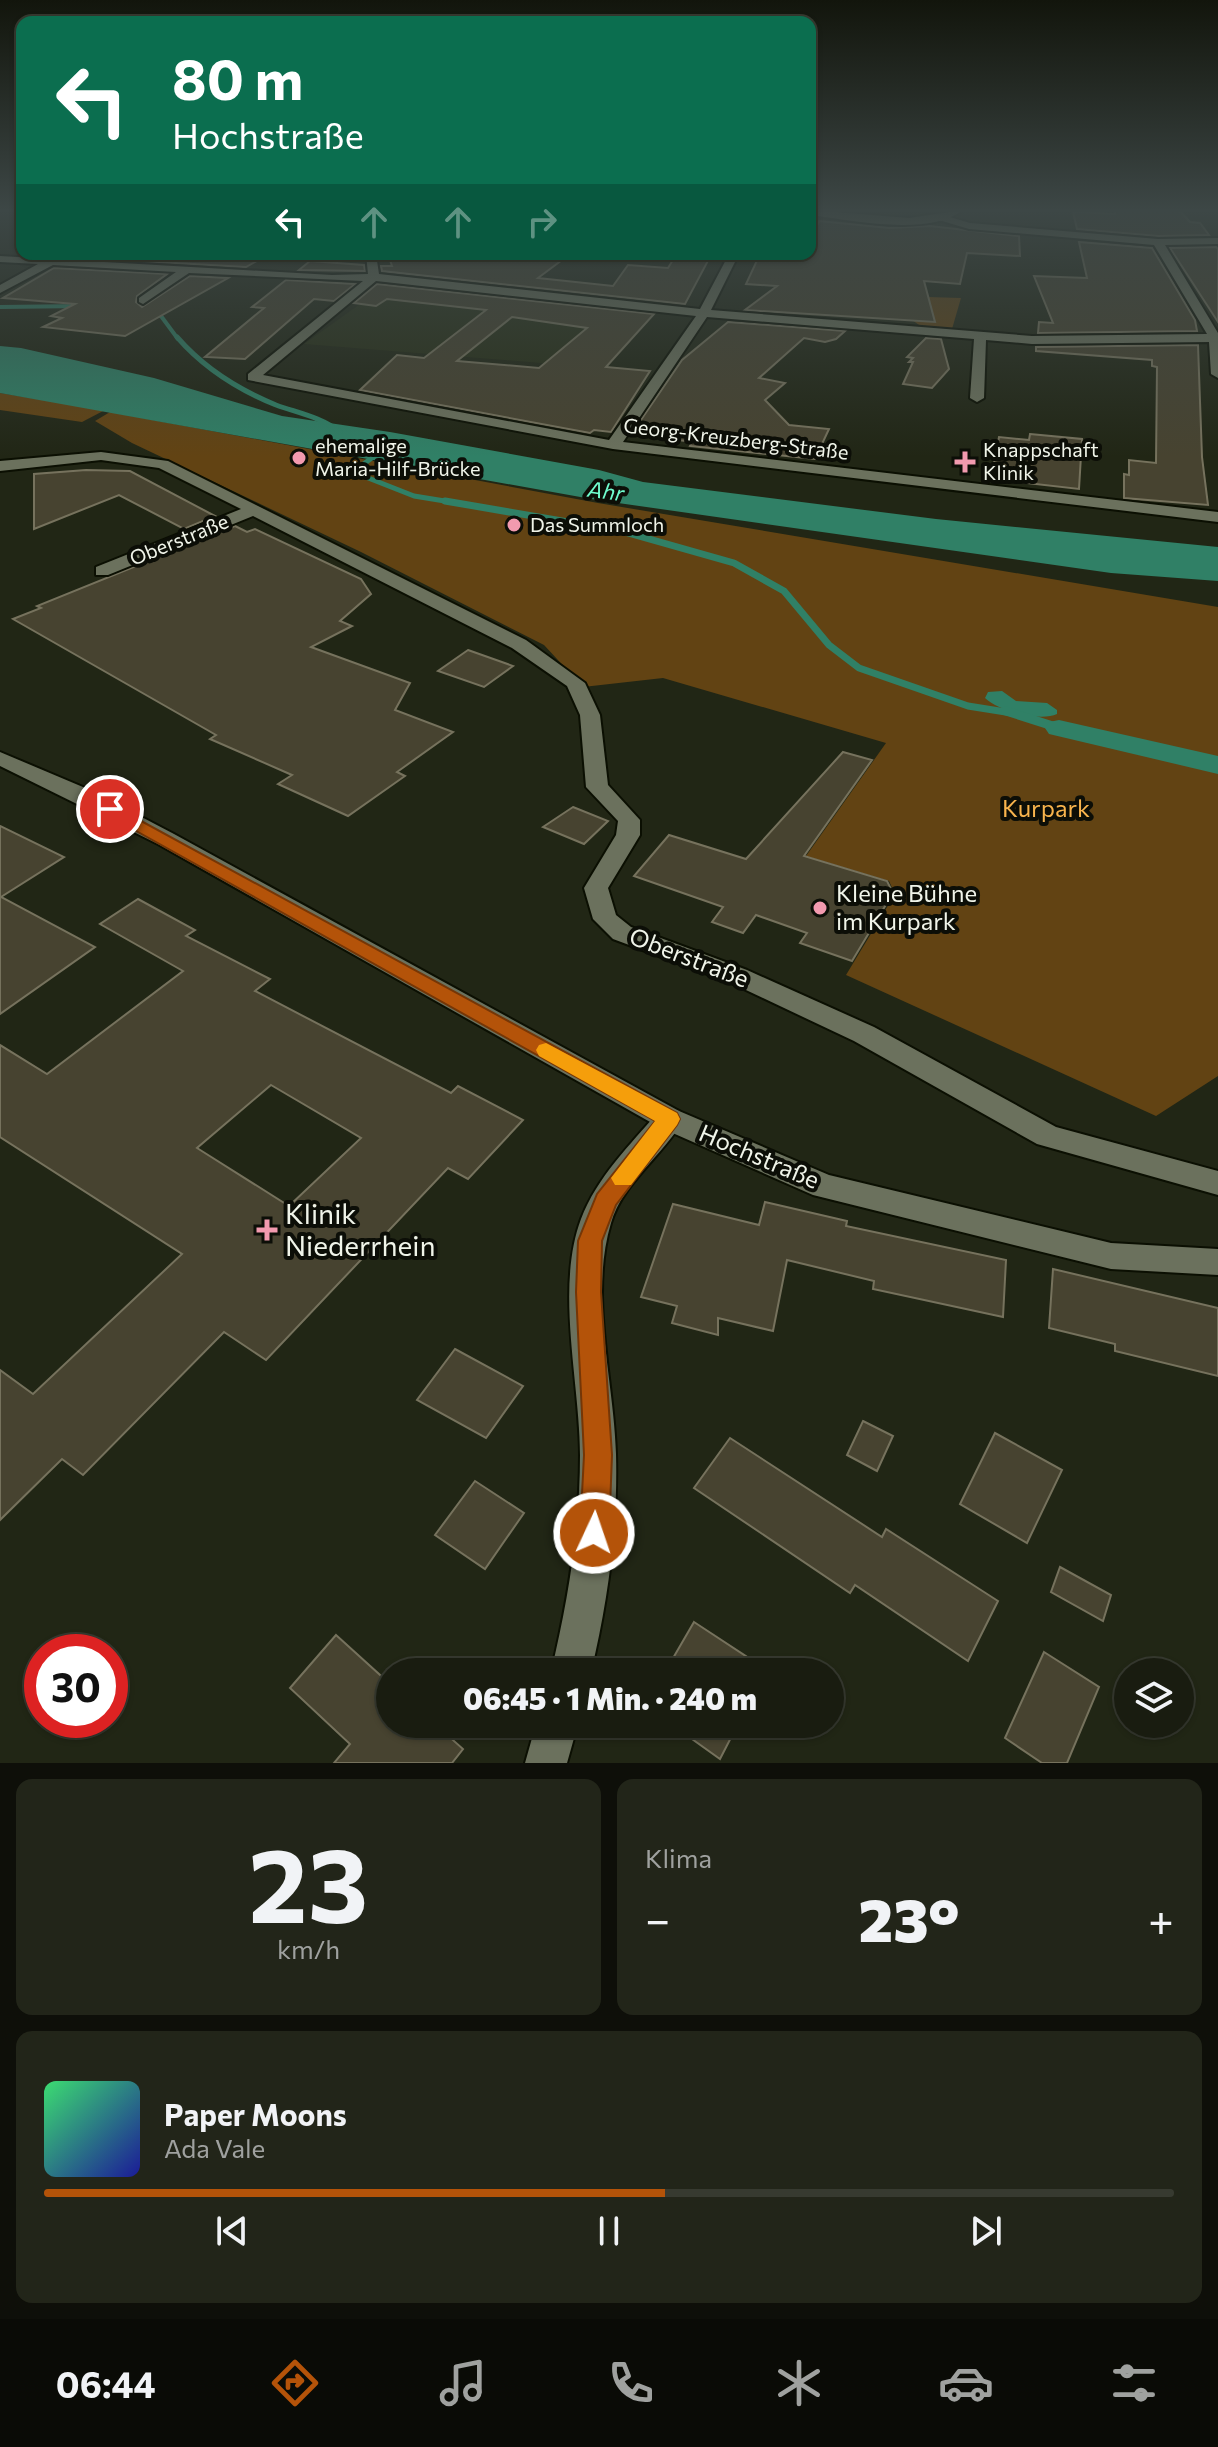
<!DOCTYPE html>
<html lang="de">
<head>
<meta charset="utf-8">
<style>
	:root { --surface:#191c10; --page:#222519; --text:#f1f3f6; --muted:#9fa19f; --line:#373a30; --accent:#b45309 }
	body { margin:0; font-family:Commissioner,sans-serif; background:var(--page); color:var(--text); height:100vh; display:flex; flex-direction:column; font-size:30px; white-space:nowrap }
	* { box-sizing:border-box; margin:0 }
	p { font-size:26px; color:var(--muted) }
	.icon { flex:none; width:44px; height:44px; fill:none; stroke:currentColor; stroke-width:2; stroke-linecap:round; stroke-linejoin:round }
	.map { position:relative; height:1763px; overflow:hidden }
	.details { display:flex; flex-direction:column; gap:16px; padding:16px; background:#0e0f09; flex:1 }
	.details>* { flex:none }
	.hud { position:absolute; left:16px; top:16px; width:800px; height:244px; border-radius:16px; box-shadow:0 2px 6px #0004,0 0 0 2px var(--line); background:#0b6e4f; color:#fff; overflow:hidden }
	.controls { position:absolute; left:1114px; top:1658px; display:grid; gap:16px }
	.controls a { display:grid; place-items:center; width:80px; height:80px; border-radius:50%; background:var(--surface); box-shadow:0 2px 6px #0004,0 0 0 2px var(--line); font-size:40px }
	.speed { position:absolute; left:24px; top:1634px; display:flex; gap:16px; font-size:40px; font-weight:700; text-align:center }
	.speed>* { display:grid; place-content:center; width:104px; height:104px; border-radius:50%; background:var(--surface); box-shadow:0 2px 6px #0004,0 0 0 2px var(--line); line-height:1 }
	.speed .limit { border:12px solid #d22; background:#fff; color:#111 }
	.pin { position:absolute; display:grid; place-items:center; width:68px; height:68px; color:#fff; margin:-34px; border:4px solid #fff; border-radius:50%; box-shadow:0 2px 8px #0007 }
	.me { position:absolute; width:88px; margin:-44px; rotate:3deg; stroke-linejoin:round; filter:drop-shadow(0 0 6px #0008) }
	.turn { display:flex; align-items:center; gap:28px; height:168px; padding:0 24px; font-size:36px }
	.turn .icon { width:104px; height:104px; stroke-width:2.5 }
	.turn b { display:block; font-size:56px; line-height:68px }
	.lanes { display:flex; align-items:center; height:76px; padding:0 24px; background:#0003; justify-content:center; gap:40px; direction:ltr }
	.lanes .off { opacity:.35 }
	.big { font-size:60px; font-weight:800; line-height:1.1 }
	.details .card { flex:1; display:flex; flex-direction:column; justify-content:center; gap:12px; min-width:0; padding:0 28px; border-radius:16px; background:var(--page) }
	.details .dial { align-items:center; gap:0 }
	.dial b { font-size:104px; line-height:1 }
	.song { display:flex; align-items:center; gap:24px }
	.cover { width:96px; height:96px; border-radius:12px; background:linear-gradient(135deg,hsl(140 70% 55%),hsl(240 70% 35%)) }
	.played { height:8px; border-radius:4px; background:linear-gradient(90deg,var(--accent) 55%,var(--line) 55%) }
	.keys { display:flex; justify-content:space-around; direction:ltr }
	.heat { display:flex; justify-content:space-between; align-items:center; font-size:44px; direction:ltr }
	.details .tiles { flex:1; display:grid; gap:16px; grid-template-columns:1fr 1fr }
	.card:last-child { grid-column:span 2 }
	.trip { position:absolute; left:376px; top:1658px; width:468px; height:80px; border-radius:40px; background:var(--surface); box-shadow:0 2px 6px #0004,0 0 0 2px var(--line); font-weight:800; line-height:80px; text-align:center }
	.tabs { display:flex; height:128px; justify-content:space-around; align-items:center; background:#0a0b06; color:var(--muted) }
	.tabs .icon { width:56px; height:56px }
	.tabs .active { color:var(--accent) }
	.tabs b { font-size:36px; color:var(--text) }
	.map>svg:first-child { display:block }
	.built { fill:#282f17 }
	.green { fill:#624313 }
	.water { fill:#308066 }
	.lines { fill:none; stroke-linecap:round; stroke-linejoin:round }
	.stream-far3 { stroke:#308066; stroke-width:4 }
	.stream-far2 { stroke:#308066; stroke-width:5 }
	.stream-far1 { stroke:#308066; stroke-width:7 }
	.stream { stroke:#308066; stroke-width:9 }
	.canal { fill:#308066; fill-rule:evenodd }
	.building { fill:#474330; stroke:#76725d; stroke-width:2; fill-rule:evenodd }
	.street-casing { stroke:#0b0f02; stroke-width:4 }
	.secondary-casing { stroke:#0b0f02; stroke-width:4 }
	.street { fill:#6b715d; fill-rule:evenodd }
	.secondary { fill:#6b715d; fill-rule:evenodd }
	.route { fill:#b45309; stroke:#753606; stroke-width:2 }
	.slow { fill:#f59e0b }
	.poi-dot { fill:#f29aaf; stroke:#0c0e07; stroke-width:3 }
	.labels { text-anchor:middle; stroke-width:8; stroke-linejoin:round; paint-order:stroke }
	.far-street-label { font-size:20px; fill:#f0f4e9; stroke:#0c0e07 }
	.far-poi-label { font-size:20px; fill:#f0f4e9; stroke:#0c0e07; text-anchor:start }
	.far-water-label { font-size:22px; font-style:italic; fill:#70fdce; stroke:#0c0e07 }
	.park-label { font-size:24px; fill:#f8b44d; stroke:#0c0e07 }
	.poi-label { font-size:24px; fill:#f0f4e9; stroke:#0c0e07; text-anchor:start }
	.street-label { font-size:24px; fill:#f0f4e9; stroke:#0c0e07 }
	.near-poi-label { font-size:28px; fill:#f0f4e9; stroke:#0c0e07; text-anchor:start }
</style>
</head>
<body>
<div class="map">
<svg width="1218" height="1763" viewBox="0 0 1218 1763">
	<rect width="100%" height="100%" fill="#212615"/>
	<!-- built -->
	<polygon class="built" points="381,289 649,320 607,364 541,363 304,344"/>
	<!-- green -->
	<g class="green">
		<polygon points="928,297 961,298 952,329 922,327 912,320"/>
		<polygon points="0,393 105,410 82,422 0,410"/>
		<polygon points="110,412 598,503 1218,607 1218,1076 1156,1116 846,975 895,894 889,881 806,856 886,743 663,678 583,687 544,645 361,552 132,443 95,421"/>
	</g>
	<!-- water -->
	<g class="water">
		<polygon points="0,346 21,348 154,378 282,416 390,432 599,470 643,482 936,519 1218,547 1218,581 1111,573 597,500 0,393"/>
		<path d="M1002,691l14,10 31,2 10,7v4c-17,8 -59,-3 -72,-16l3,-6z"/>
	</g>
	<g class="lines">
		<!-- stream-far3 -->
		<g class="stream-far3">
			<polyline points="0,307 84,306"/>
			<polyline points="151,314 161,316 178,339"/>
		</g>
		<!-- stream-far2 -->
		<g class="stream-far2">
			<path d="M177,337c26,30 62,53 99,68 22,8 45,12 64,27"/>
			<polyline points="381,451 353,472 414,496 457,503"/>
		</g>
		<!-- stream-far1 -->
		<polyline class="stream-far1" points="445,501 621,531 734,563 784,591 829,645 859,668 968,706 1012,713"/>
		<!-- stream -->
		<polyline class="stream" points="1006,711 1059,728"/>
		<!-- canal -->
		<polygon class="canal" points="1059,720 1218,756 1218,774 1049,734 1045,728 1049,722"/>
	</g>
	<!-- building -->
	<g class="building">
		<polygon points="1115,210 1179,210 1190,222 1200,223 1209,235 1158,236 1077,229 1073,212 1115,214"/>
		<polygon points="819,221 889,228 930,226 1019,236 1020,256 967,253 960,284 924,281 935,322 745,310 777,286 746,284 760,254 810,254 810,241"/>
		<polygon points="1079,242 1152,248 1195,320 1197,331 1038,333 1039,322 1053,323 1034,276 1087,278"/>
		<polygon points="1216,247 1218,249 1218,322 1170,248"/>
		<polygon points="18,254 141,256 269,254 246,267"/>
		<polygon points="388,254 532,254 562,260 538,278 613,286 628,265 668,268 676,255 710,257 685,304 382,271 381,266 392,266"/>
		<polygon points="310,261 364,265 365,271 299,270"/>
		<polygon points="54,268 167,274 137,296 136,302 142,307 190,276 228,278 125,336 43,327 62,318 51,316 75,304 3,298"/>
		<polygon points="286,280 355,284 334,301 314,299 245,359 205,357 264,308 252,307"/>
		<path d="M377,284l277,30 -48,53 44,4 -39,61 -17,-2 -4,3 -230,-43 37,-35 27,3 62,-48 -99,-11 -11,7 -22,-3zM512,317l75,11 -48,40 -82,-7z"/>
		<polygon points="728,322 845,331 836,339 825,342 804,338 759,378 785,383 765,400 789,425 829,429 815,459 690,446 692,442 632,433 682,360"/>
		<polygon points="926,338 941,339 949,369 932,388 903,384 913,362 909,362 913,358 907,357"/>
		<polygon points="1198,345 1202,457 1208,505 1124,498 1124,474 1129,475 1129,460 1156,463 1157,367 1152,366 1152,360 1036,351 1036,347"/>
		<polygon points="1030,434 1082,439 1079,489 991,479 999,437 1029,440"/>
		<polygon points="86,470 130,471 215,516 184,529 119,495 34,529 34,474"/>
		<polygon points="235,526 247,532 255,529 361,579 371,594 340,621 352,626 311,647 410,683 395,710 453,732 397,772 405,776 348,816 278,784 292,775 210,739 216,735 13,619 41,608 37,606"/>
		<polygon points="468,650 513,666 484,687 438,671"/>
		<polygon points="843,752 872,760 804,856 887,881 893,893 852,961 800,943 807,933 756,915 743,933 712,922 723,907 634,876 669,835 746,859"/>
		<polygon points="573,807 608,821 584,844 543,827"/>
		<polygon points="0,826 64,857 1,897 95,947 0,1014"/>
		<path d="M138,899l57,31 -9,6 84,43 -15,12 196,102 7,-7 65,34 -55,59 -20,-11 -182,192 -42,-28 -141,143 -21,-16 -62,61v-150l33,24 149,-140 -182,-117v-92l47,29 136,-103 -83,-47zM271,1085l90,53 -72,68 -92,-58z"/>
		<polygon points="765,1202 847,1221 846,1226 1006,1260 1003,1317 873,1289 874,1281 787,1260 773,1331 718,1318 718,1335 672,1323 677,1306 641,1297 673,1204 759,1225"/>
		<polygon points="1053,1269 1218,1308 1218,1376 1115,1351 1115,1344 1049,1328"/>
		<polygon points="455,1349 523,1386 486,1438 417,1400"/>
		<polygon points="863,1421 893,1436 877,1471 847,1455"/>
		<polygon points="995,1433 1062,1470 1027,1543 960,1504"/>
		<polygon points="730,1438 882,1537 886,1529 998,1601 968,1661 855,1585 850,1593 694,1488"/>
		<polygon points="475,1481 524,1513 485,1569 435,1535"/>
		<polygon points="1060,1567 1111,1595 1103,1621 1051,1592"/>
		<polygon points="694,1622 770,1672 665,1672"/>
		<polygon points="336,1635 390,1684 390,1724 435,1724 463,1749 452,1763 334,1763 350,1744 290,1688"/>
		<polygon points="1044,1652 1099,1687 1067,1763 1042,1763 1005,1738"/>
		<polygon points="671,1724 738,1724 720,1759"/>
	</g>
	<g class="lines">
		<defs>
			<g id="street">
				<path d="M943,215l27,8 188,16 60,-1v6l-53,1 53,88v45l-7,-4 -2,-32 -177,2 -46,-4 -2,58 -7,4 -7,-4 4,-59 -267,-22 -84,125 595,70v10l-605,-73 -365,-69v-6l115,-93 -174,-8 -46,31 -4,-2v-4l37,-26 -123,-7 -53,28v-8l38,-21 -38,-2v-6l332,19 36,-1 -2,-20h10l3,20 321,35 29,-55h10l-28,56 321,26 175,-2 -53,-89 -185,-16 -30,-9zM376,281l320,35 -87,124 -346,-65z"/>
				<polygon points="101,452 168,461 526,640 585,683 600,715 608,785 640,820 640,835 608,888 616,915 631,927 747,970 874,1027 1056,1127 1218,1171 1218,1195 1037,1144 854,1041 729,982 613,939 593,919 584,888 616,835 618,821 586,787 580,715 567,686 512,648 253,516 108,575 96,575 96,567 241,509 159,468 101,460 0,471 0,461"/>
				<path d="M669,1108l10,3 5,8c-21,37 -61,63 -73,104 -22,74 3,157 5,231 2,74 -8,147 -25,218h-40c17,-71 29,-143 29,-217 0,-72 -25,-167 1,-236 16,-42 49,-74 78,-108z"/>
				<polygon points="536,1724 578,1724 567,1763 525,1763"/>
			</g>
			<g id="secondary">
				<path d="M810,210l99,8 54,-8c-35,27 -112,10 -153,5z"/>
				<polygon points="0,752 90,790 174,834 679,1111 829,1175 1111,1243 1218,1249 1218,1275 1111,1269 813,1195 659,1127 158,844 0,766"/>
			</g>
		</defs>
		<!-- street casing -->
		<use href="#street" class="street-casing"/>
		<!-- secondary casing -->
		<use href="#secondary" class="secondary-casing"/>
		<!-- street -->
		<use href="#street" class="street"/>
		<!-- secondary -->
		<use href="#secondary" class="secondary"/>
	</g>
	<!-- sky -->
	<linearGradient id="sky" x2="0" y2="1"><stop stop-color="#12150c"/><stop offset="0.46" stop-color="#3d4746"/><stop offset="1" stop-color="#3d4746" stop-opacity="0"/></linearGradient>
	<rect width="1218" height="457" fill="url(#sky)"/>
	<!-- route -->
	<polygon class="route" points="110,804 677,1113 680,1119 677,1125 616,1205 602,1241 601,1292 612,1455 609,1533 604,1543 594,1548 584,1543 580,1533 584,1455 576,1292 578,1241 597,1194 655,1121 104,813 101,809"/>
	<!-- slow -->
	<polygon class="slow" points="546,1043 677,1113 680,1119 677,1125 631,1185 615,1185 611,1178 655,1121 539,1056 536,1050 539,1045"/>
	<!-- markers -->
	<g class="poi-dot">
		<circle cx="299" cy="458" r="8"/>
		<path d="M961 450h8v8h8v8h-8v8h-8v-8h-8v-8h8z"/>
		<circle cx="514" cy="525" r="8"/>
		<circle cx="820" cy="908" r="8"/>
		<path d="M263 1218h8v8h8v8h-8v8h-8v-8h-8v-8h8z"/>
	</g>
	<g class="labels">
		<!-- far-street labels -->
		<g class="far-street-label">
			<text transform="translate(736 439) rotate(7)" y="7">Georg-Kreuzberg-Straße</text>
			<text transform="translate(179 540) rotate(-22)" y="7">Oberstraße</text>
		</g>
		<!-- far-poi labels -->
		<g class="far-poi-label">
			<text x="315" y="453">ehemalige<tspan x="315" dy="23">Maria-Hilf-Brücke</tspan></text>
			<text x="983" y="457">Knappschaft<tspan x="983" dy="23">Klinik</tspan></text>
			<text x="530" y="532">Das Summloch</text>
		</g>
		<!-- far-water labels -->
		<g class="far-water-label">
			<text transform="translate(606 491) rotate(8)" y="8">Ahr</text>
		</g>
		<!-- park labels -->
		<g class="park-label">
			<text x="1046" y="817">Kurpark</text>
		</g>
		<!-- poi labels -->
		<g class="poi-label">
			<text x="836" y="902">Kleine Bühne<tspan x="836" dy="28">im Kurpark</tspan></text>
		</g>
		<!-- street labels -->
		<g class="street-label">
			<text transform="translate(689 958) rotate(21)" y="8">Oberstraße</text>
			<text transform="translate(759 1157) rotate(23)" y="8">Hochstraße</text>
		</g>
		<!-- near-poi labels -->
		<g class="near-poi-label">
			<text x="285" y="1224">Klinik<tspan x="285" dy="32">Niederrhein</tspan></text>
		</g>
	</g>
</svg>
<div class="controls">
<a><svg class="icon" aria-label="layers" viewBox="0 0 24 24"><path d="M12 4l9 5-9 5-9-5zM3 14l9 5 9-5"/></svg></a>
</div>
<div class="speed"><div class="limit">30</div></div>
<div class="pin" style="left:110px;top:809px;background:#d93025"><svg class="icon" aria-label="arrive" viewBox="0 0 24 24"><path d="M6 21V4h12l-3 4 3 4H6"/></svg></div>
<svg class="me" style="left:594px;top:1533px" viewBox="-20 -20 40 40"><circle r="17" fill="#b45309" stroke="#fff" stroke-width="3"/><path d="M0-11L8 9 0 5-8 9z" fill="#fff"/></svg>
<div class="trip">06:45 · 1 Min. · 240 m</div>
<div class="hud">
<div class="turn"><svg class="icon" aria-label="left" viewBox="0 0 24 24"><path d="M17 20v-9H6M10 6l-5 5 5 5"/></svg><div><b>80 m</b>Hochstraße</div></div>
<div class="lanes"><svg class="icon" aria-label="left" viewBox="0 0 24 24"><path d="M17 20v-9H6M10 6l-5 5 5 5"/></svg><svg class="icon off" aria-label="ahead" viewBox="0 0 24 24"><path d="M12 20V5M6 11l6-6 6 6"/></svg><svg class="icon off" aria-label="ahead" viewBox="0 0 24 24"><path d="M12 20V5M6 11l6-6 6 6"/></svg><svg class="icon off" aria-label="right" viewBox="0 0 24 24"><path d="M7 20v-9h11M14 6l5 5-5 5"/></svg></div>
</div>
</div>
<section class="details">
<div class="tiles">
<div class="card dial"><b>23</b><p>km/h</p></div>
<div class="card"><p>Klima</p>
<div class="heat"><a>−</a><b class="big">23°</b><a>+</a></div>
</div>
<div class="card">
<div class="song"><i class="cover"></i><div><b>Paper Moons</b><p>Ada Vale</p></div></div>
<div class="played"></div>
<div class="keys"><svg class="icon" aria-label="previous" viewBox="0 0 24 24"><path d="M18 5L8 12l10 7zM5 5v14"/></svg><svg class="icon" aria-label="pause" viewBox="0 0 24 24"><path d="M8 5v14M16 5v14"/></svg><svg class="icon" aria-label="next" viewBox="0 0 24 24"><path d="M6 5l10 7-10 7zM19 5v14"/></svg></div>
</div>
</div>
</section>
<nav class="tabs">
<b>06:44</b>
<svg class="icon active" aria-label="directions" viewBox="0 0 24 24"><path d="M12 3l9 9-9 9-9-9zM9 14v-3h6M13 9l2 2-2 2"/></svg>
<svg class="icon" aria-label="music" viewBox="0 0 24 24"><path d="M9 18V5l10-2v13"/><circle cx="6" cy="18" r="3"/><circle cx="16" cy="16" r="3"/></svg>
<svg class="icon" aria-label="phone" viewBox="0 0 24 24"><path d="M5 4h4l2 5-3 2q2 4 5 5l2-3 5 2v4C11 20 4 13 5 4z"/></svg>
<svg class="icon" aria-label="climate" viewBox="0 0 24 24"><path d="M12 3v18M4 7l16 10M4 17L20 7"/></svg>
<svg class="icon" aria-label="car" viewBox="0 0 24 24"><path d="M5 17H2v-5l4-1 3-4h7l3 4 3 1v5h-3M9 17h6M6 11h13"/><circle cx="7" cy="17" r="2"/><circle cx="17" cy="17" r="2"/></svg>
<svg class="icon" aria-label="filters" viewBox="0 0 24 24"><path d="M4 7h16M4 17h16"/><circle cx="9" cy="7" r="2"/><circle cx="15" cy="17" r="2"/></svg>
</nav>
</body>
</html>
